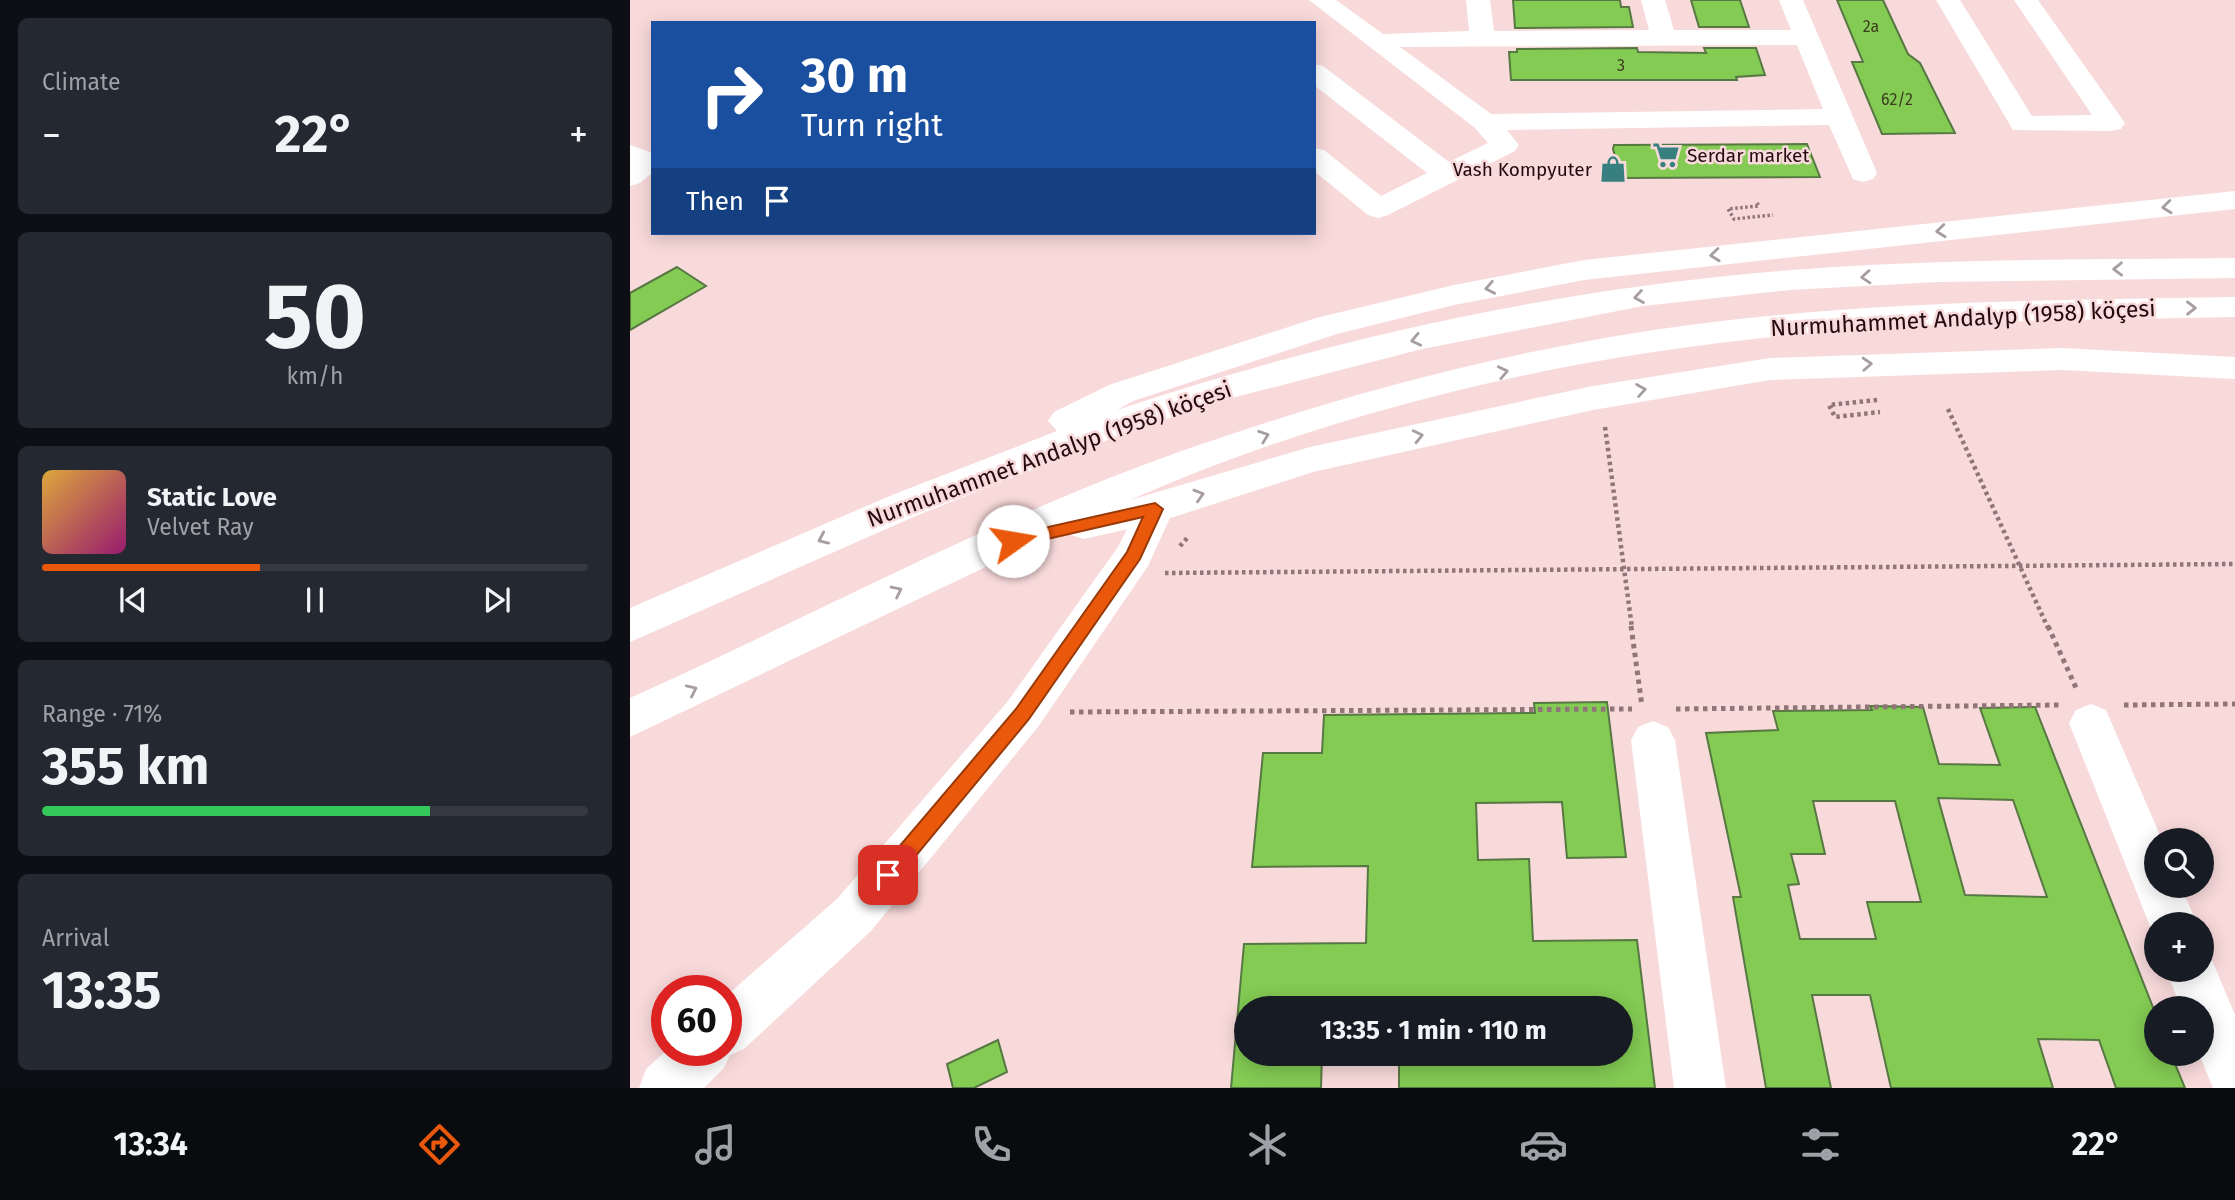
<!DOCTYPE html>
<html lang="en">
<head>
<meta charset="utf-8">
<style>
	:root { --surface:#171b24; --page:#242831; --text:#f1f3f6; --muted:#9ea1a6; --line:#363941; --accent:#ea580c }
	body { margin:0; font-family:"Fira Sans",sans-serif; background:var(--page); color:var(--text); height:100vh; display:flex; flex-direction:column; font-size:26px; white-space:nowrap }
	* { box-sizing:border-box; margin:0 }
	p { font-size:23px; color:var(--muted) }
	.icon { flex:none; width:38px; height:38px; fill:none; stroke:currentColor; stroke-width:2; stroke-linecap:round; stroke-linejoin:round }
	.map { position:relative; flex:1; overflow:hidden }
	.side { display:flex; flex-direction:column; gap:18px; padding:18px; background:#0d0f14; width:630px }
	.side>* { flex:none }
	.banner { position:absolute; left:21px; top:21px; width:665px; height:214px; border-radius:0px; box-shadow:0 4px 18px #0003; background:#1a4fa0; color:#fff; overflow:hidden }
	.buttons { position:absolute; left:1514px; top:828px; display:grid; gap:14px }
	.buttons a { display:grid; place-items:center; width:70px; height:70px; border-radius:50%; background:var(--surface); box-shadow:0 4px 18px #0003; font-size:35px }
	.speed { position:absolute; left:21px; top:975px; display:flex; gap:14px; font-size:35px; font-weight:700; text-align:center }
	.speed>* { display:grid; place-content:center; width:91px; height:91px; border-radius:50%; background:var(--surface); box-shadow:0 4px 18px #0003; line-height:1 }
	.speed .limit { border:10px solid #d22; background:#fff; color:#111 }
	.pin { position:absolute; display:grid; place-items:center; width:60px; height:60px; color:#fff; margin:-30px; border-radius:14px; box-shadow:0 4px 10px #0006 }
	.me { position:absolute; width:77px; margin:-38px; rotate:77deg; stroke-linejoin:round; filter:drop-shadow(0 0 5px #0008) }
	.turn { display:flex; align-items:center; gap:24px; height:147px; padding:0 35px; font-size:32px }
	.turn .icon { width:91px; height:91px; stroke-width:2.5 }
	.turn b { display:block; font-size:49px; line-height:60px }
	.then { display:flex; align-items:center; height:66px; padding:0 35px; background:#0003; gap:14px; font-size:26px }
	.big { font-size:52px; font-weight:700; line-height:1.1 }
	.side .tile { flex:1; display:flex; flex-direction:column; justify-content:center; gap:10px; min-width:0; padding:0 24px; border-radius:10px; background:var(--page) }
	.side .dial { align-items:center; gap:0 }
	.dial b { font-size:91px; line-height:1 }
	.song { display:flex; align-items:center; gap:21px }
	.cover { width:84px; height:84px; border-radius:10px; background:linear-gradient(135deg,hsl(40 70% 55%),hsl(320 70% 35%)) }
	.played { height:7px; border-radius:4px; background:linear-gradient(90deg,var(--accent) 40%,var(--line) 40%) }
	.keys { display:flex; justify-content:space-around; direction:ltr }
	.heat { display:flex; justify-content:space-between; align-items:center; font-size:38px; direction:ltr }
	.charge { height:10px; border-radius:5px; background:linear-gradient(90deg,#34c759 71%,var(--line) 0) }
	.trip { position:absolute; left:604px; top:996px; width:399px; height:70px; border-radius:35px; background:var(--surface); box-shadow:0 4px 18px #0003; font-weight:700; line-height:70px; text-align:center }
	.tab-bar { display:flex; height:112px; justify-content:space-around; align-items:center; background:#090b0e; color:var(--muted) }
	.tab-bar .icon { width:49px; height:49px }
	.tab-bar .current { color:var(--accent) }
	.tab-bar b { font-size:32px; color:var(--text) }
	main { display:flex; flex:1; min-height:0 }
	.map>svg:first-child { display:block }
	.building { fill:#83cb53; stroke:#577843; stroke-width:2; fill-rule:evenodd }
	.lines { fill:none; stroke-linecap:round; stroke-linejoin:round }
	.path-far2 { stroke:#927578; stroke-width:3.5; stroke-dasharray:2.5 2.5; stroke-linecap:butt }
	.path-far1 { stroke:#927578; stroke-width:4.5; stroke-dasharray:3.5 3.5; stroke-linecap:butt }
	.path { stroke:#927578; stroke-width:5; stroke-dasharray:4.5 4.5; stroke-linecap:butt }
	.minor { fill:#fff; fill-rule:evenodd }
	.major { fill:#fff; fill-rule:evenodd }
	.oneway { stroke:#a79d9f }
	.route { fill:#ea580c; stroke:#983908; stroke-width:2 }
	.labels { text-anchor:middle; stroke-width:5; stroke-linejoin:round; paint-order:stroke }
	.far-number-label { font-size:16px; fill:#3c3a1f }
	.far-poi-label { font-size:19px; fill:#240a0e; stroke:#f9dadb; text-anchor:start }
	.street-label { font-size:23px; fill:#240a0e; stroke:#f9dadb }
</style>
</head>
<body>
<main>
<section class="side">
<div class="tile"><p>Climate</p>
<div class="heat"><a>−</a><b class="big">22°</b><a>+</a></div>
</div>
<div class="tile dial"><b>50</b><p>km/h</p></div>
<div class="tile">
<div class="song"><i class="cover"></i><div><b>Static Love</b><p>Velvet Ray</p></div></div>
<div class="played"></div>
<div class="keys"><svg class="icon" aria-label="previous" viewBox="0 0 24 24"><path d="M18 5L8 12l10 7zM5 5v14"/></svg><svg class="icon" aria-label="pause" viewBox="0 0 24 24"><path d="M8 5v14M16 5v14"/></svg><svg class="icon" aria-label="next" viewBox="0 0 24 24"><path d="M6 5l10 7-10 7zM19 5v14"/></svg></div>
</div>
<div class="tile"><p>Range · 71%</p><b class="big">355 km</b><div class="charge"></div></div>
<div class="tile"><p>Arrival</p><b class="big">13:35</b></div>
</section>
<div class="map">
<svg width="1605" height="1088" viewBox="0 0 1605 1088">
	<rect width="100%" height="100%" fill="#f9dadb"/>
	<!-- building -->
	<g class="building">
		<polygon points="883,0 990,0 991,7 999,7 1003,27 885,28"/>
		<polygon points="1061,0 1110,0 1119,27 1069,27"/>
		<polygon points="1207,0 1253,0 1278,54 1290,63 1325,133 1252,134 1222,62 1233,62"/>
		<polygon points="1007,48 1008,52 1076,53 1074,48 1126,48 1135,75 1106,77 1107,80 881,80 879,52 887,52 887,49"/>
		<polygon points="1177,144 1190,177 991,178 983,149 984,145"/>
		<polygon points="47,267 76,286 0,330 0,293"/>
		<polygon points="977,702 996,857 937,858 932,802 846,803 848,860 899,859 903,941 1007,940 1025,1088 769,1088 769,1061 749,1060 749,1054 990,1054 990,1008 616,1008 616,1054 692,1054 691,1088 601,1088 614,944 736,943 738,866 622,867 633,753 692,753 694,715 905,713 904,703"/>
		<path d="M1240,706l53,1 16,57 61,1 -20,-57 55,-1 121,308v39h15l14,34h-69l-17,-48 -61,-1 15,49h-162l-21,-93h-58l19,93h-65l-33,-191h8l-35,-164 72,-3 -5,-19 99,-1zM1308,798l75,2 34,97 -82,-2zM1183,801h82l26,101h-54l9,37h-76l-12,-54 11,-1 -8,-30h34z"/>
		<polygon points="368,1040 377,1072 344,1088 323,1088 317,1064"/>
	</g>
	<g class="lines">
		<!-- path-far2 -->
		<polyline class="path-far2" points="1127,203 1129,206 1098,209 1104,219 1143,215"/>
		<!-- path-far1 -->
		<g class="path-far1">
			<polyline points="1247,400 1199,405 1205,417 1250,412"/>
			<polyline points="1318,409 1418,628"/>
			<polyline points="975,427 1002,628"/>
			<polyline points="550,546 559,536"/>
			<polyline points="535,573 1605,564"/>
		</g>
		<!-- path -->
		<g class="path">
			<polyline points="1001,626 1012,706"/>
			<polyline points="1418,626 1447,690"/>
			<polyline points="1494,705 1605,704"/>
			<polyline points="1046,709 1429,705"/>
			<polyline points="440,712 1002,709"/>
		</g>
		<!-- minor -->
		<g class="minor">
			<path d="M679,0h27l47,34 86,-3 -3,-31h24l4,31 155,-1 -8,-30h24l9,30h117l-12,-30h24l74,173 -4,6 -10,3 -10,-3 -24,-54 -322,5 12,15 -4,6 -127,64 -10,3 -10,-3 -54,-44v-23l10,2 57,46 46,-23 -113,-88v-21l9,2 126,96 39,-19 -13,-15zM1167,45l26,64 -332,5 -91,-67z"/>
			<polygon points="1306,0 1330,0 1402,116 1462,115 1384,0 1408,0 1495,123 1491,129 1481,131 1383,130"/>
			<polygon points="0,145 23,153 23,172 10,183 0,186"/>
			<polygon points="525,495 538,499 544,509 518,566 408,727 241,931 114,1049 100,1055 94,1068 74,1088 9,1088 16,1069 37,1050 96,1050 96,996 207,899 378,701 488,547 512,499"/>
			<polygon points="1461,704 1476,710 1532,840 1526,840 1526,886 1551,886 1567,924 1526,924 1526,941 1439,723 1446,710"/>
			<polygon points="1023,721 1038,727 1045,740 1096,1088 1044,1088 1001,740 1008,727"/>
			<polygon points="1572,950 1579,953 1605,1015 1605,1088 1583,1088 1569,1054 1572,1008 1551,1008 1536,970 1572,970"/>
		</g>
		<!-- major -->
		<g class="major">
			<path d="M1605,191v18l-651,71 -130,25 -117,29 -204,67 -16,9c191,-64 399,-112 600,-133 172,-19 345,-17 518,-19v20l-297,4 -148,8 -147,16 -221,43 -202,52 -92,31 -210,83 -288,127v-34l262,-113 165,-64 -9,-10 6,-9 55,-27 207,-67 138,-33 130,-25z"/>
			<path d="M1605,297v20c-160,3 -322,4 -481,22 -213,23 -428,75 -624,161l180,-53 283,-61 177,-28 292,-10 173,9v22l-173,-9 -292,10 -177,30 -280,62 -158,51 -71,16 -13,-4 -4,-7 -437,209v-39c189,-85 373,-186 569,-253 162,-56 328,-99 498,-121 178,-23 359,-24 538,-27z"/>
		</g>
	</g>
	<!-- one-way arrows -->
	<defs><path id="oneway-chevron" d="M-2-3.5L2.5 0L-2 3.5" fill="none" stroke-width="1.6" stroke-linecap="round" stroke-linejoin="round" transform="scale(1.75)"/></defs>
	<g class="oneway">
		<use href="#oneway-chevron" transform="translate(1537 207) rotate(174)"/>
		<use href="#oneway-chevron" transform="translate(1311 231) rotate(174)"/>
		<use href="#oneway-chevron" transform="translate(1085 255) rotate(174)"/>
		<use href="#oneway-chevron" transform="translate(1488 269) rotate(179)"/>
		<use href="#oneway-chevron" transform="translate(1236 277) rotate(176)"/>
		<use href="#oneway-chevron" transform="translate(860 288) rotate(169)"/>
		<use href="#oneway-chevron" transform="translate(1009 297) rotate(171)"/>
		<use href="#oneway-chevron" transform="translate(1561 308) rotate(-1)"/>
		<use href="#oneway-chevron" transform="translate(786 340) rotate(168)"/>
		<use href="#oneway-chevron" transform="translate(1237 364) rotate(-3)"/>
		<use href="#oneway-chevron" transform="translate(873 372) rotate(-12)"/>
		<use href="#oneway-chevron" transform="translate(1011 390) rotate(-9)"/>
		<use href="#oneway-chevron" transform="translate(634 436) rotate(-20)"/>
		<use href="#oneway-chevron" transform="translate(788 436) rotate(-13)"/>
		<use href="#oneway-chevron" transform="translate(569 495) rotate(-17)"/>
		<use href="#oneway-chevron" transform="translate(193 539) rotate(156)"/>
		<use href="#oneway-chevron" transform="translate(267 591) rotate(-26)"/>
		<use href="#oneway-chevron" transform="translate(62 690) rotate(-25)"/>
	</g>
	<!-- route -->
	<polygon class="route" points="525,503 533,509 510,559 399,719 265,881 258,884 251,881 248,875 251,868 386,709 497,552 513,517 383,547 375,541 378,536"/>
	<!-- icons -->
	<defs>
		<symbol id="supermarket-bare" viewBox="-9 -9 18 18"><path d="M-6-5.5h2.5l.6 2H6L4.5 2H-2.5L-4.4-4H-6ZM-1.5 3.2a1.3 1.3 0 1 0 .1 0ZM3 3.2a1.3 1.3 0 1 0 .1 0Z" fill="#388080" stroke="#f9dadb" stroke-width="2.5" paint-order="stroke"/></symbol>
		<symbol id="shop-bare" viewBox="-9 -9 18 18"><path d="M-5-2.5h2.3a2.7 3.5 0 0 1 5.4 0H5L5.5 6h-11ZM-1.5-2.5h3a1.5 2.3 0 0 0-3 0Z" fill="#388080" stroke="#f9dadb" stroke-width="2.5" paint-order="stroke"/></symbol>
	</defs>
	<g fill-rule="evenodd">
		<use href="#supermarket-bare" x="1017" y="136" width="38" height="38"/>
		<use href="#shop-bare" x="964" y="150" width="38" height="38"/>
	</g>
	<g class="labels">
		<!-- far-number labels -->
		<g class="far-number-label">
			<text x="1241" y="32">2a</text>
			<text x="991" y="71">3</text>
			<text x="1267" y="105">62/2</text>
		</g>
		<!-- far-poi labels -->
		<g class="far-poi-label">
			<text x="1057" y="162">Serdar market</text>
			<text x="962" y="176" text-anchor="end">Vash Kompyuter</text>
		</g>
		<!-- street labels -->
		<g class="street-label">
			<text transform="translate(1333 318) rotate(-3)" y="8">Nurmuhammet Andalyp (1958) köçesi</text>
			<text transform="translate(419 454) rotate(-20)" y="8">Nurmuhammet Andalyp (1958) köçesi</text>
		</g>
	</g>
</svg>
<div class="buttons">
<a><svg class="icon" aria-label="search" viewBox="0 0 24 24"><circle cx="10" cy="10" r="6"/><path d="M15 15l6 6"/></svg></a>
<a>+</a>
<a>−</a>
</div>
<div class="speed"><div class="limit">60</div></div>
<div class="pin" style="left:258px;top:875px;background:#d93025"><svg class="icon" aria-label="arrive" viewBox="0 0 24 24"><path d="M6 21V4h12l-3 4 3 4H6"/></svg></div>
<svg class="me" style="left:383px;top:541px" viewBox="-20 -20 40 40"><circle r="19" fill="#fff"/><path d="M0-13L10 11 0 6-10 11z" fill="#ea580c"/></svg>
<div class="trip">13:35 · 1 min · 110 m</div>
<div class="banner">
<div class="turn"><svg class="icon" aria-label="right" viewBox="0 0 24 24"><path d="M7 20v-9h11M14 6l5 5-5 5"/></svg><div><b>30 m</b>Turn right</div></div>
<div class="then">Then<svg class="icon" aria-label="arrive" viewBox="0 0 24 24"><path d="M6 21V4h12l-3 4 3 4H6"/></svg></div>
</div>
</div>
</main>
<nav class="tab-bar">
<b>13:34</b>
<svg class="icon current" aria-label="directions" viewBox="0 0 24 24"><path d="M12 3l9 9-9 9-9-9zM9 14v-3h6M13 9l2 2-2 2"/></svg>
<svg class="icon" aria-label="music" viewBox="0 0 24 24"><path d="M9 18V5l10-2v13"/><circle cx="6" cy="18" r="3"/><circle cx="16" cy="16" r="3"/></svg>
<svg class="icon" aria-label="phone" viewBox="0 0 24 24"><path d="M5 4h4l2 5-3 2q2 4 5 5l2-3 5 2v4C11 20 4 13 5 4z"/></svg>
<svg class="icon" aria-label="climate" viewBox="0 0 24 24"><path d="M12 3v18M4 7l16 10M4 17L20 7"/></svg>
<svg class="icon" aria-label="car" viewBox="0 0 24 24"><path d="M5 17H2v-5l4-1 3-4h7l3 4 3 1v5h-3M9 17h6M6 11h13"/><circle cx="7" cy="17" r="2"/><circle cx="17" cy="17" r="2"/></svg>
<svg class="icon" aria-label="filters" viewBox="0 0 24 24"><path d="M4 7h16M4 17h16"/><circle cx="9" cy="7" r="2"/><circle cx="15" cy="17" r="2"/></svg>
<b>22°</b>
</nav>
</body>
</html>
